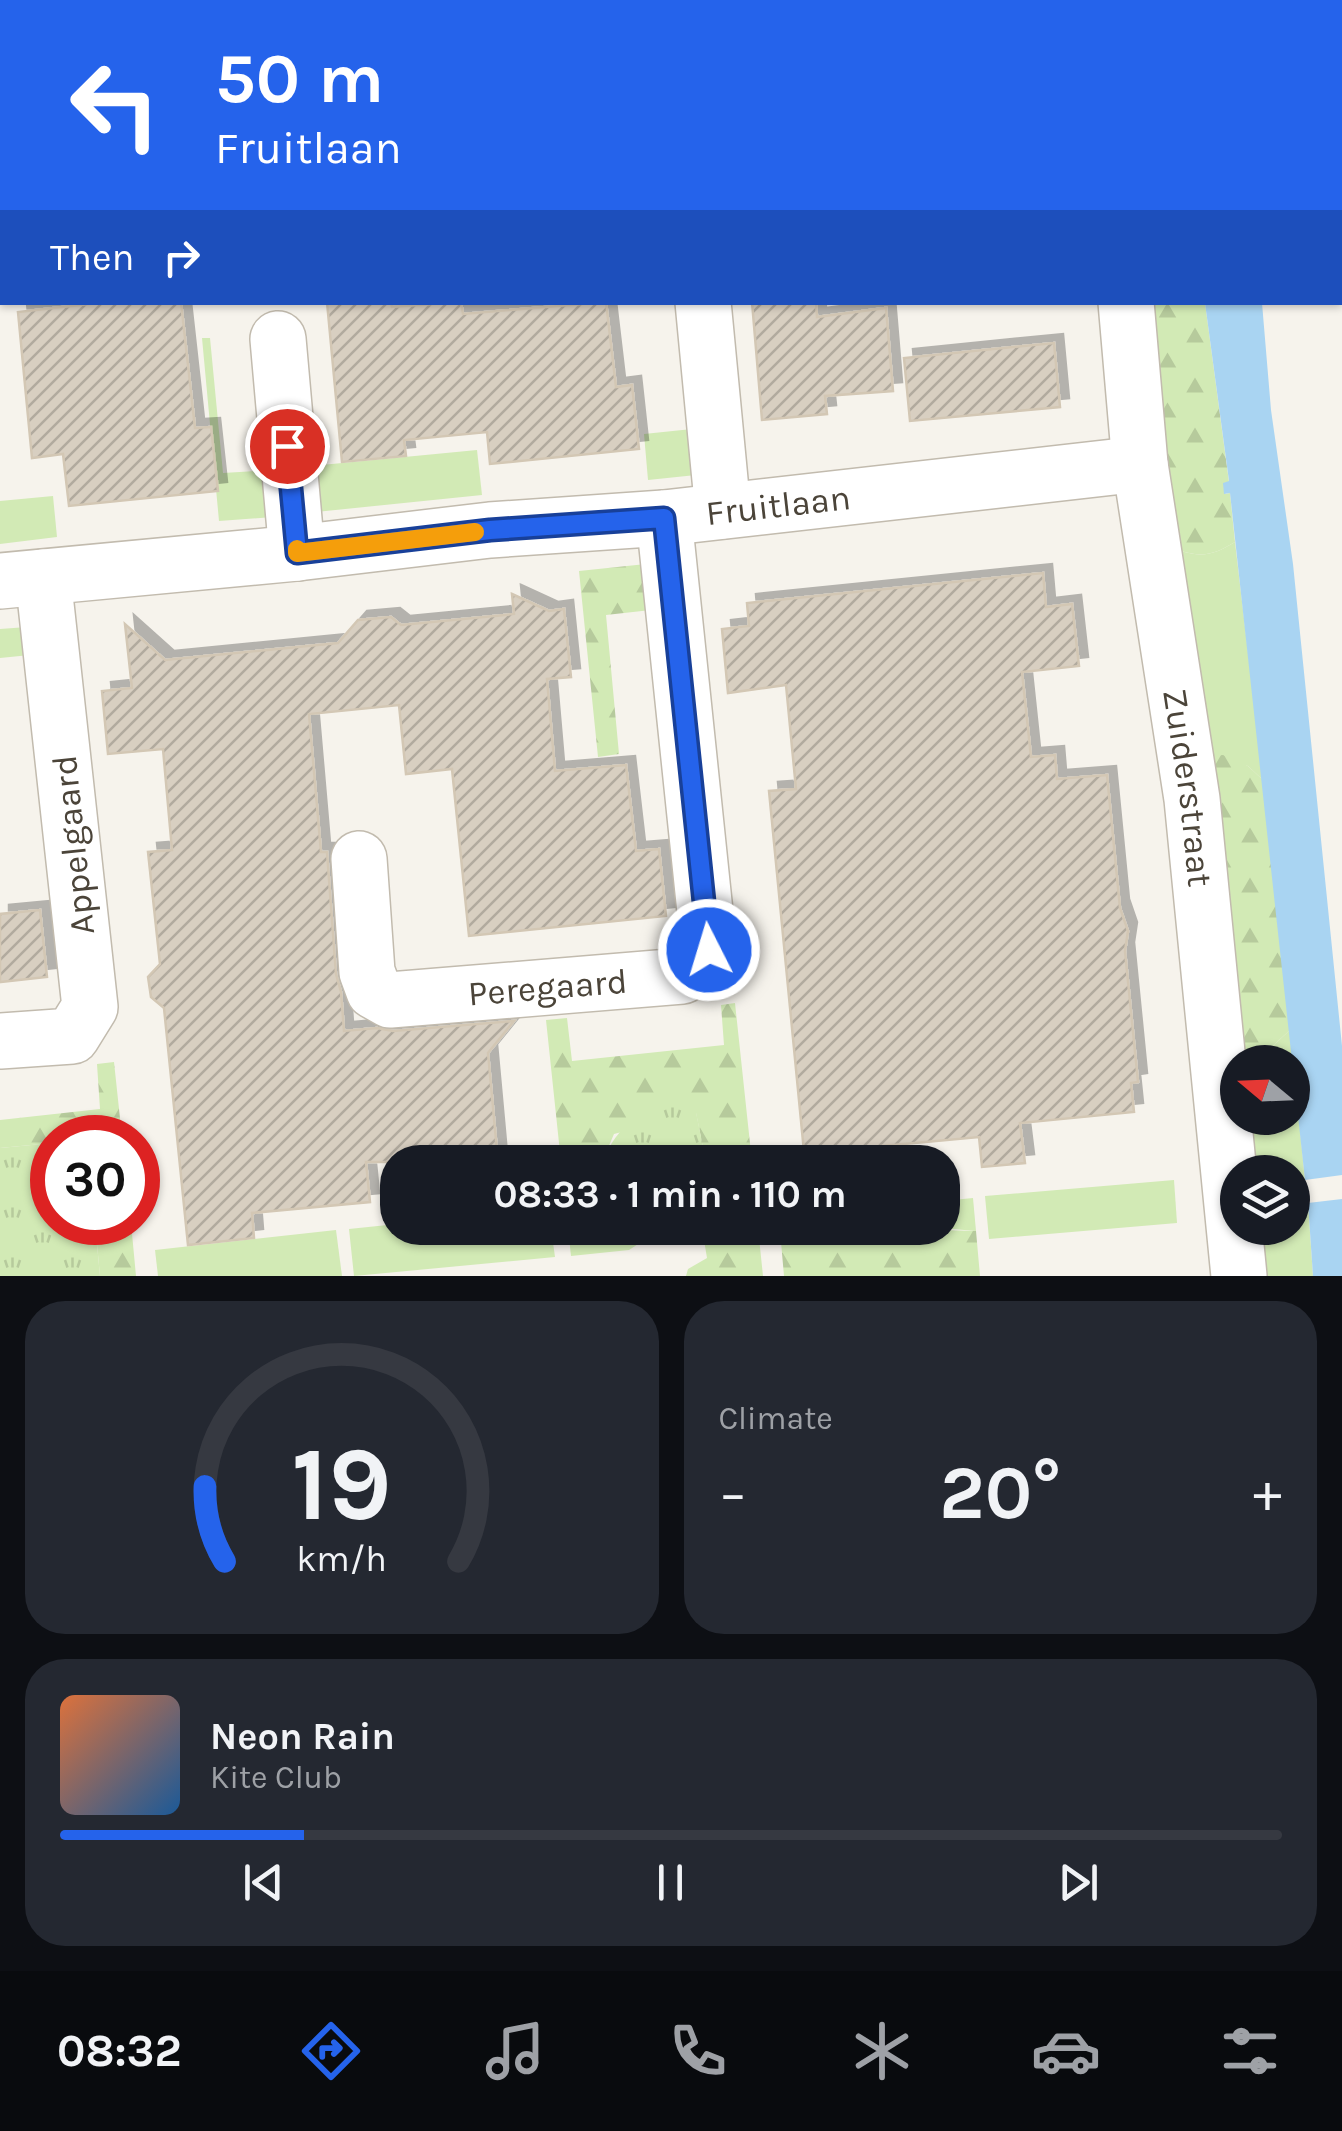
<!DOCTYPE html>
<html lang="en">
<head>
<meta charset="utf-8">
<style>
	:root { --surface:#171b24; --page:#242831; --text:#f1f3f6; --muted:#9ea1a6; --line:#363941; --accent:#2563eb }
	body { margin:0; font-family:Karla,sans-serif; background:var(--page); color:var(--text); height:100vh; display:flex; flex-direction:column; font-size:38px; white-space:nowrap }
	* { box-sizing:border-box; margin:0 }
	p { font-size:32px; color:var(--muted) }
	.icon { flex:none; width:55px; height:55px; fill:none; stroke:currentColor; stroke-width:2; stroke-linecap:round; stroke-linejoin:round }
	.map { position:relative; height:1276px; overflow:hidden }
	.sheet { display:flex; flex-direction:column; gap:25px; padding:25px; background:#0d0f14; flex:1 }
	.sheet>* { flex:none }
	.top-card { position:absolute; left:0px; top:0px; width:1342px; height:305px; box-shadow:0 2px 8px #0004; background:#2563eb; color:#fff; overflow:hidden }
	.needle { width:65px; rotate:289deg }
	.controls { position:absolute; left:1220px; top:1045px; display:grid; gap:20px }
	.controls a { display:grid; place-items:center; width:90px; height:90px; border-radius:50%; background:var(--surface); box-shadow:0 2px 8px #0004; font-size:50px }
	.speed { position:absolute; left:30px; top:1115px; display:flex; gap:20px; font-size:50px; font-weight:700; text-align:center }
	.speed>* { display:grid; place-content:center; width:130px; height:130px; border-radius:50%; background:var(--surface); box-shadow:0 2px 8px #0004; line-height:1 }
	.speed .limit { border:15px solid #d22; background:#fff; color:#111 }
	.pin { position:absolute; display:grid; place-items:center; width:85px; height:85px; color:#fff; margin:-42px; border:5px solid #fff; border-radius:50%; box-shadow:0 2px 10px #0007 }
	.me { position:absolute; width:110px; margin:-55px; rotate:355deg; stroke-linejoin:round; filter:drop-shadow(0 0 8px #0008) }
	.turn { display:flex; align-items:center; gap:35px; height:210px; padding:0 50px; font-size:45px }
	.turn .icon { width:130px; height:130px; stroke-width:2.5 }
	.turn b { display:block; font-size:70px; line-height:85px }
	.then { display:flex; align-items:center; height:95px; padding:0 50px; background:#0003; gap:20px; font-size:38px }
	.big { font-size:75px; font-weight:700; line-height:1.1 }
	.sheet .tile { flex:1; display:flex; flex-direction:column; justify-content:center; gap:15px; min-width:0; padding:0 35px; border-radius:40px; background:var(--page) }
	.sheet .dial { align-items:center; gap:0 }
	.dial svg { height:260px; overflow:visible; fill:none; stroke:var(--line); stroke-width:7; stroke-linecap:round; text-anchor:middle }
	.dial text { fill:var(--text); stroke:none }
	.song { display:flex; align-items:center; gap:30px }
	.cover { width:120px; height:120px; border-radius:15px; background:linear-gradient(135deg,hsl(20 70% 55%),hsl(210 70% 35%)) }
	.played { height:10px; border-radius:5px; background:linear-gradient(90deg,var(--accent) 20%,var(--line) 20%) }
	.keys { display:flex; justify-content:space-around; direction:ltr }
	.heat { display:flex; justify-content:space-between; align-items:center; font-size:55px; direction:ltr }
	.sheet .tiles { flex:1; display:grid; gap:25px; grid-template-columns:1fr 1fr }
	.tile:last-child { grid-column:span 2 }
	.trip { position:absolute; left:380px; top:1145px; width:580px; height:100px; border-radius:40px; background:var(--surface); box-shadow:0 2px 8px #0004; font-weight:700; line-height:100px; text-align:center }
	.menu { display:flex; height:160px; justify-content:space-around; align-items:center; background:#090b0e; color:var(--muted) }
	.menu .icon { width:70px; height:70px }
	.menu .active { color:var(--accent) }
	.menu b { font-size:45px; color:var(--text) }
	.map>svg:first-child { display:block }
	.grass { fill:#d2eab5 }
	.forest { fill:url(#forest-firs) }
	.park { fill:url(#park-tufts) }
	.water { fill:#a9d4f2 }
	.building { fill:url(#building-hatch); stroke:#d3c7b4; stroke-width:2.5; filter:url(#shadow) }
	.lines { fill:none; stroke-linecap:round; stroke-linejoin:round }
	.minor-casing { stroke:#c2bbae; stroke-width:58 }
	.minor { stroke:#fff; stroke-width:55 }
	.route-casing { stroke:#184099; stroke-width:25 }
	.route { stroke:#2563eb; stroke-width:18 }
	.slow { stroke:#f59e0b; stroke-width:18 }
	.labels { text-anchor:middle; stroke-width:8; stroke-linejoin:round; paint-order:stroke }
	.street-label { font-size:35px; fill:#4b4439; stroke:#fff }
</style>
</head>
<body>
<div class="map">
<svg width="1342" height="1276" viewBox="0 0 1342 1276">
	<defs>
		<pattern id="forest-firs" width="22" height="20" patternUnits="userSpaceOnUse" patternTransform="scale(2.5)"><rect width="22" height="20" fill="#d2eab5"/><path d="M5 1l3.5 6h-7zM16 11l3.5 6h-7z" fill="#b6ca9c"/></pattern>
		<pattern id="park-tufts" width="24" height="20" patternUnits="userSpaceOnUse" patternTransform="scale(2.5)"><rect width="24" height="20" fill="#d2eab5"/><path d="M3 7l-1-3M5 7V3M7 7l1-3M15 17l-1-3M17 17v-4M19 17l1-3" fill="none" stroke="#b6ca9c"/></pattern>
		<pattern id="building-hatch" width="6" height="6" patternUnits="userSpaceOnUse" patternTransform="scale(2.5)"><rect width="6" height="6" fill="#d8cfc1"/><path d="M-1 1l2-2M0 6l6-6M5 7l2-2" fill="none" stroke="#b1aa9e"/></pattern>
		<filter id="shadow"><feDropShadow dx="9" dy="-9" stdDeviation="0" flood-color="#0004"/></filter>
	</defs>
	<rect width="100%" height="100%" fill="#f6f3ec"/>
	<!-- grass -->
	<g class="grass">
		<polygon points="202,338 210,338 223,473 272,470 273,517 219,521"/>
		<polygon points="692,429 696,475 648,480 644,434"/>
		<polygon points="477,450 482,495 316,512 311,466"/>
		<polygon points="53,496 57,537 0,544 0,501"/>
		<path d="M1235,542l28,238 -15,-14 -37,-10 -30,-205c23,7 34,3 54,-9z"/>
		<polygon points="27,627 30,655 0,658 0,629"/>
		<polygon points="1290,1030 1305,1180 1293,1181 1292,1172 1255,1172 1250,1118 1292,1118 1292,1062 1245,1062 1245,1054 1265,1053"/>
		<polygon points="1174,1180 1177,1223 989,1239 985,1196"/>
		<polygon points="973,1198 976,1231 941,1228 943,1201"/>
		<polygon points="1308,1203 1313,1276 1265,1276 1260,1228 1292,1228 1293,1204"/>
		<polygon points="397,1224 398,1228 551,1228 555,1257 354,1276 349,1229"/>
		<path d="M780,1228h91c-32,3 -57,18 -90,14z"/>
		<polygon points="336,1230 342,1276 158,1276 155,1250"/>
	</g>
	<!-- forest -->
	<g class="forest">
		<path d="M1151,303h54l24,179 -4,12 5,-1 5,49c-20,12 -31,16 -54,9l-13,-68z"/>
		<polygon points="646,564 651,610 606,615 619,754 598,757 579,571"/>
		<polygon points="1223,755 1248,766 1263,780 1290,1030 1265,1053 1245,1054 1211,756"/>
		<polygon points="735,1003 752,1162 706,1162 696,1113 614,1134 602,1162 561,1162 546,1020 567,1018 572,1061 724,1045 721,1005"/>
		<polygon points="114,1062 122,1137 52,1138 52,1143 0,1148 0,1120 100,1109 97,1064"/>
		<polygon points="95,1223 131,1223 136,1276 100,1276"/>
		<polygon points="568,1228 644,1228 649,1237 629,1250 571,1256"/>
		<polygon points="702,1228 758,1228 763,1276 686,1276 688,1269 707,1258"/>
		<polygon points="871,1228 976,1231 980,1276 784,1276 781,1242 815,1242"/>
	</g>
	<!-- park -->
	<g class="park">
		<path d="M682,1099l14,13 10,50h-104c15,-35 40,-58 80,-63z"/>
		<polygon points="52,1143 52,1222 95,1223 100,1276 0,1276 0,1148"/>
	</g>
	<!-- water -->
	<g class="water">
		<polygon points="1205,303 1262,303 1271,410 1293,564 1342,1046 1342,1175 1305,1180 1230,493 1224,494 1223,483 1229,481"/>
		<polygon points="1342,1199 1342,1276 1313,1276 1308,1203"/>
	</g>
	<!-- building -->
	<g class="building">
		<polygon points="107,302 181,302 195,428 211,427 218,491 69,506 63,454 32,458 18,312"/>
		<polygon points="327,302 391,302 392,307 461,302 463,314 606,302 616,387 632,385 639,449 490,464 487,432 404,440 406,456 342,462"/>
		<polygon points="752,302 816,302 817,317 886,308 893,391 825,396 827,414 762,420"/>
		<polygon points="1054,343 1060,407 910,421 904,358"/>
		<polygon points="1043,573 1046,607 1072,604 1079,666 1022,672 1031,757 1055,755 1057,779 1107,775 1120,908 1128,931 1125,951 1138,1082 1131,1083 1134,1112 1020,1123 1025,1163 982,1167 979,1137 872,1147 873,1162 805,1162 769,791 796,789 786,685 728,693 722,629 749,626 747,603"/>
		<polygon points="512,594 549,611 564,609 571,677 547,679 555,771 626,765 636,851 659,849 666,916 469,936 452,769 406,774 399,705 309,714 321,852 327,852 336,974 341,992 344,1031 377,1028 393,1031 514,1021 488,1053 498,1162 366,1162 370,1202 252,1213 254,1238 188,1245 164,1008 151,997 148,977 160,964 148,852 172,850 163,749 108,754 102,691 132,688 125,624 165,660 338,643 358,620 391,617 401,625 514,614"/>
		<polygon points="40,910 47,977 0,982 0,914"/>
	</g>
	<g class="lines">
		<defs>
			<g id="minor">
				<polyline points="1099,0 1099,2"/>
				<polyline points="1340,3 1342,2"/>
				<polyline points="703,302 723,511"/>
				<path id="s1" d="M1126,302l14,162 52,335 47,477"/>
				<polyline points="278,339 297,553"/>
				<path id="s2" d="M0,581l297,-28 193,-23 174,-12 476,-54"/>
				<path id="s3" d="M359,859l8,113 7,19 16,9 292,-24 17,-9 10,-17 -45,-432"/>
				<polyline points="0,1041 72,1036 90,1007 43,577"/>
			</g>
		</defs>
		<!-- minor casing -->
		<use href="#minor" class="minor-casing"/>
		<!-- minor -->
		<use href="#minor" class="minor"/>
	</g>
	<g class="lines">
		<defs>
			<polyline id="route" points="287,446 297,553 490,530 664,518 709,950"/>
		</defs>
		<!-- route casing -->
		<use href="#route" class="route-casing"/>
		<!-- route -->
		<use href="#route" class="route"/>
		<!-- slow -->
		<polyline class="slow" points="297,549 297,553 475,532"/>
	</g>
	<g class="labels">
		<!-- street labels -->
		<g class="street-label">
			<text dy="12" stroke="none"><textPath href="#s2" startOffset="782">Fruitlaan</textPath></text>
			<text dy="12" stroke="none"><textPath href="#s1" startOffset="490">Zuiderstraat</textPath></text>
			<text transform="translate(73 845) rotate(-96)" y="12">Appelgaard</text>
			<text dy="12" stroke="none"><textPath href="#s3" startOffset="310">Peregaard</textPath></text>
		</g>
	</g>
</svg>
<div class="controls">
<a><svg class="needle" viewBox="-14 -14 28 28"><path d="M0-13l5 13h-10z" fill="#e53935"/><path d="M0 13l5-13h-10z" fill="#9ea1a6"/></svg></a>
<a><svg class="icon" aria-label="layers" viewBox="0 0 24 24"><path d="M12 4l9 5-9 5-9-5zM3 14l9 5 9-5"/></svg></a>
</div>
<div class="speed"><div class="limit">30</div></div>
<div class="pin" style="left:287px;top:446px;background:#d93025"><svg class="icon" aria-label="arrive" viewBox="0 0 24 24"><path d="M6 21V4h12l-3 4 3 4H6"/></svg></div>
<svg class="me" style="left:709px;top:950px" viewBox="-20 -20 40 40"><circle r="17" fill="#2563eb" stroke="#fff" stroke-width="3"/><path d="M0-11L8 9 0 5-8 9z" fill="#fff"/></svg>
<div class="trip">08:33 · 1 min · 110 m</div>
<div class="top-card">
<div class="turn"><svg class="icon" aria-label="left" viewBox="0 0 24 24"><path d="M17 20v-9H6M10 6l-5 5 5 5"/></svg><div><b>50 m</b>Fruitlaan</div></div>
<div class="then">Then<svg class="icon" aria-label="right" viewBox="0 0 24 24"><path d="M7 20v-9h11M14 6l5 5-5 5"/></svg></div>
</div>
</div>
<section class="sheet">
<div class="tiles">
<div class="tile dial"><svg viewBox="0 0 100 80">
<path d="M14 69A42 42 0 1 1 86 69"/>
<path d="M14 69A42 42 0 0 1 8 46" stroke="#2563eb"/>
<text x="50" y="56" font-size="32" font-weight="700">19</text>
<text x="50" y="72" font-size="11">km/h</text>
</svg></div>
<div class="tile"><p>Climate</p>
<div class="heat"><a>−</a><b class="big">20°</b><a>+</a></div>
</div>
<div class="tile">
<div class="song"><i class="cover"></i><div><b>Neon Rain</b><p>Kite Club</p></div></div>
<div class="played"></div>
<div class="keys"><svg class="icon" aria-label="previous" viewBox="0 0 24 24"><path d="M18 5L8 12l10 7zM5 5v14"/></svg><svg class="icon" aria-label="pause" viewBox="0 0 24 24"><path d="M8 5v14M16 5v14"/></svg><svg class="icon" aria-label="next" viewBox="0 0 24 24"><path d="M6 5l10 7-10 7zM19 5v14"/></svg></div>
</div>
</div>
</section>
<nav class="menu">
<b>08:32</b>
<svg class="icon active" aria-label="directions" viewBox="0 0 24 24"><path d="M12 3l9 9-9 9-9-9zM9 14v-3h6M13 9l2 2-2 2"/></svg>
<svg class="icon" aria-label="music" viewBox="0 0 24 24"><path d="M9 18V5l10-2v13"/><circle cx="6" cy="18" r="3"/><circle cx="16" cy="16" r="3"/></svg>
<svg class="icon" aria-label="phone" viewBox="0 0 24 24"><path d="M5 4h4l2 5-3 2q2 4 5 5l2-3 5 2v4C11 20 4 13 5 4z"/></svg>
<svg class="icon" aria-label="climate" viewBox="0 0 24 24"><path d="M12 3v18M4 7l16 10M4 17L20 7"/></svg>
<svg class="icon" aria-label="car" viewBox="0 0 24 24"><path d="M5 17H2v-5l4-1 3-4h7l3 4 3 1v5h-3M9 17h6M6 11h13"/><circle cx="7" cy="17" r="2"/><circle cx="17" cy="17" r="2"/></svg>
<svg class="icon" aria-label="filters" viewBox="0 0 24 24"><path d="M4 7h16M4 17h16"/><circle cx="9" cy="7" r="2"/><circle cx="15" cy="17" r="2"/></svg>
</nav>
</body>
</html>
